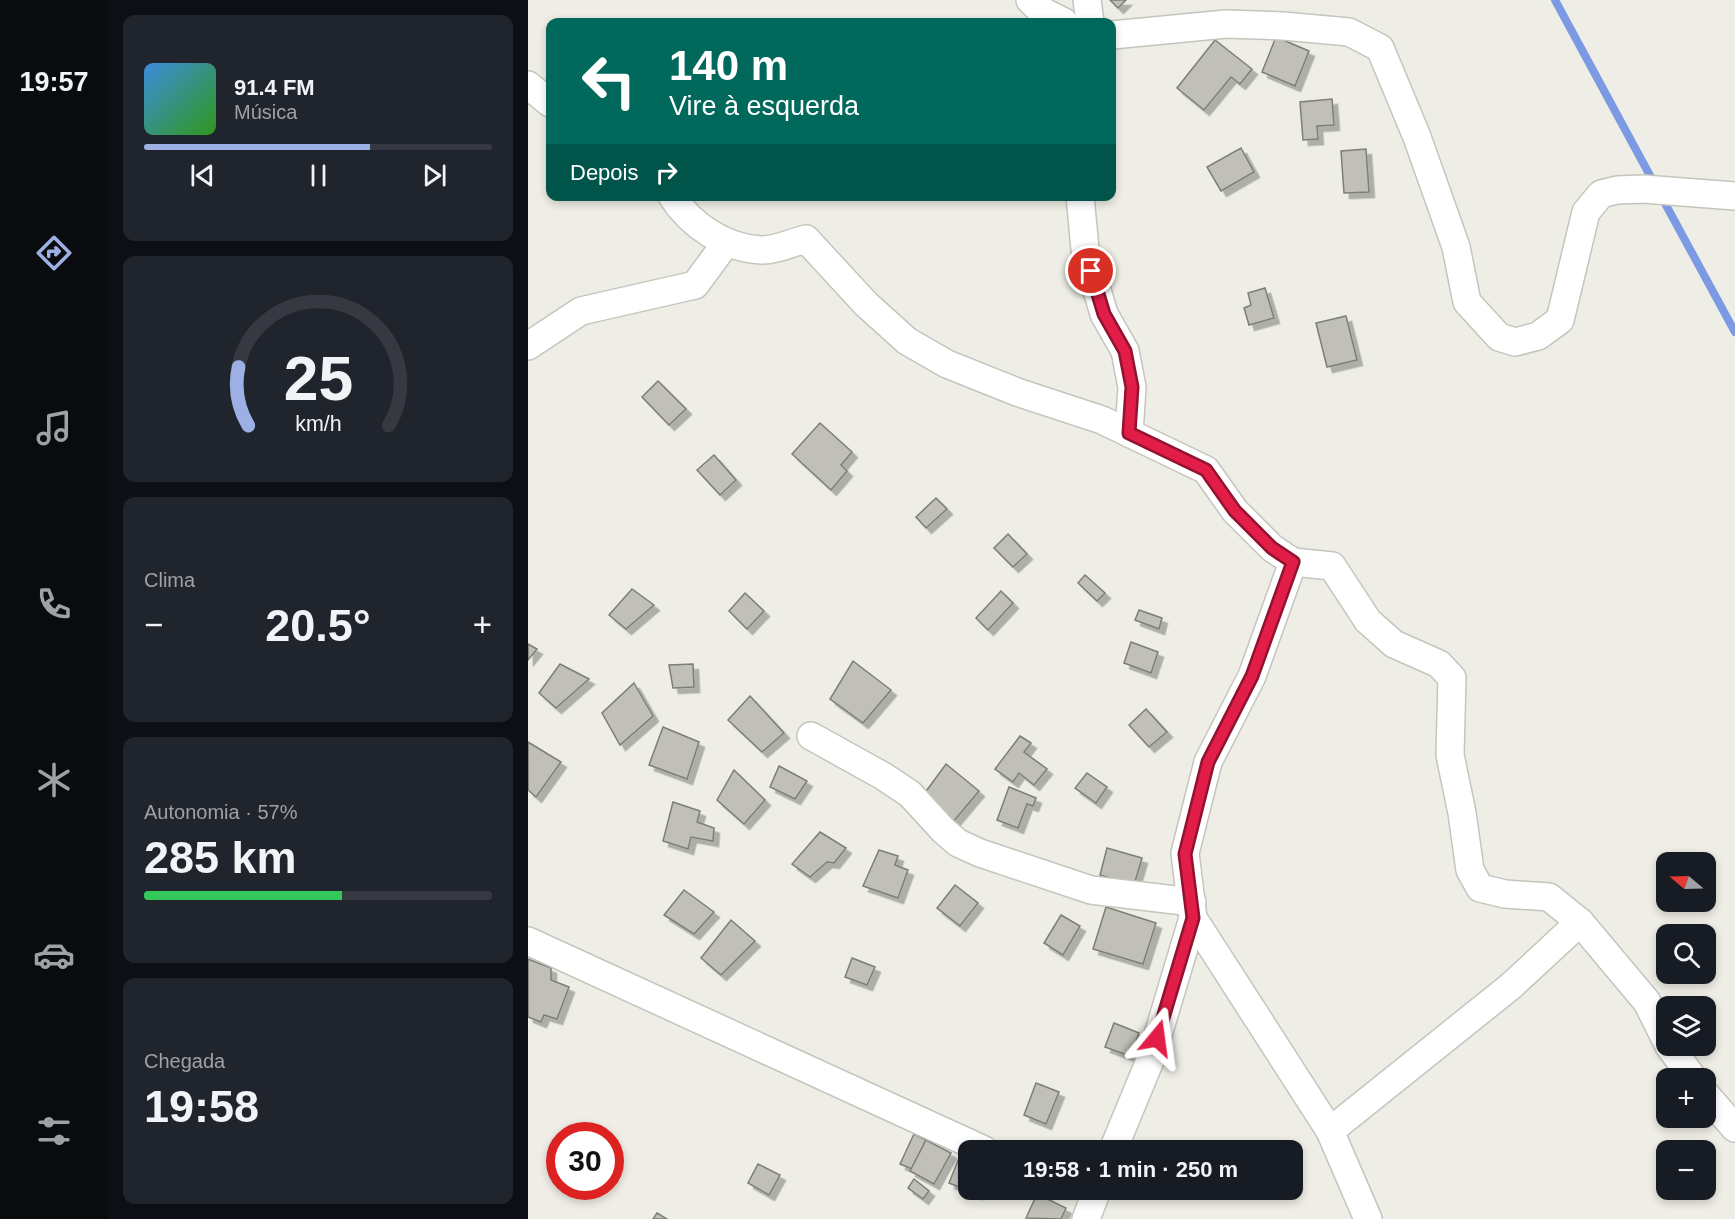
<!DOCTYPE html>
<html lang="pt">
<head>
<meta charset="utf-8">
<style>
	:root { --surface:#171b24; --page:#20242c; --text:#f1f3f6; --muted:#9ea1a6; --line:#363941; --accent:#9db0e4 }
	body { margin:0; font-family:Helvetica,sans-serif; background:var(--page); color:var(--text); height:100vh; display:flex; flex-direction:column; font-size:22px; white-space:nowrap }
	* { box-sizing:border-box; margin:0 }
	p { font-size:20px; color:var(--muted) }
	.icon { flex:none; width:33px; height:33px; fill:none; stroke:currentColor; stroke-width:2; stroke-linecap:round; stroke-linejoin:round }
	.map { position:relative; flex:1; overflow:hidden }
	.panel { display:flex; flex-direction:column; gap:15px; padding:15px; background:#0d0f14; width:420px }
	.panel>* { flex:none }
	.top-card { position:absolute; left:18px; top:18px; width:570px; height:183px; border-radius:12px; box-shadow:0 3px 9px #0003; background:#00695c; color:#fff; overflow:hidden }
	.needle { width:39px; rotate:289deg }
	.fabs { position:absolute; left:1128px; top:852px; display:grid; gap:12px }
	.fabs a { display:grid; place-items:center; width:60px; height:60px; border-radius:12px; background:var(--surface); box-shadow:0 3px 9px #0003; font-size:30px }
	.speed { position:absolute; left:18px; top:1122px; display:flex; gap:12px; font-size:30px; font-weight:700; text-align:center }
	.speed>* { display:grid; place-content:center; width:78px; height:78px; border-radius:50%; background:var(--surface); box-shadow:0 3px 9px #0003; line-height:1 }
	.speed .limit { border:9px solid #d22; background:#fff; color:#111 }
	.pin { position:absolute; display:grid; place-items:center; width:51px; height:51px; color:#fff; margin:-26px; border:3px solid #fff; border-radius:50%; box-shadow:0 2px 6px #0007 }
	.me { position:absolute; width:66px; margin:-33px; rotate:16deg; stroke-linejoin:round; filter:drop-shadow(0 0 4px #0008) }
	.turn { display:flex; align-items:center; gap:21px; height:126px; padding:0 24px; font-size:27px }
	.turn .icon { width:78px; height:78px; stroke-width:2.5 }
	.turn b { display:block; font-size:42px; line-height:51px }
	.then { display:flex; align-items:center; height:57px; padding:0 24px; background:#0003; gap:12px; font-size:22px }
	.big { font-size:45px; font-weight:700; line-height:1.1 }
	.panel .card { flex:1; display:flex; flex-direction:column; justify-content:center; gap:9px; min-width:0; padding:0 21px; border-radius:12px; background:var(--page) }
	.panel .dial { align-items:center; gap:0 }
	.dial svg { height:156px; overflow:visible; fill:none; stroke:var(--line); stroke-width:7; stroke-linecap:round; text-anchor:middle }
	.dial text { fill:var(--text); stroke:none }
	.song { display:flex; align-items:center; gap:18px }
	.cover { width:72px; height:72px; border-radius:9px; background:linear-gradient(135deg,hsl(210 70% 55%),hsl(110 70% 35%)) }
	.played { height:6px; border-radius:3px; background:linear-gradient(90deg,var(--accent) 65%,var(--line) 65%) }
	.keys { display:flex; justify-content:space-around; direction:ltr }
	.heat { display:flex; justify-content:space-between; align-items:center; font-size:33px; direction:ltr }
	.charge { height:9px; border-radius:4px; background:linear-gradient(90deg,#34c759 57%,var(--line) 0) }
	.trip { position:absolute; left:430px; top:1140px; width:345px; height:60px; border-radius:12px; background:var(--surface); box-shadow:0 3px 9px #0003; font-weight:700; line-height:60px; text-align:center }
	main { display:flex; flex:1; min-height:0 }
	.menu { display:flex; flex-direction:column; width:108px; justify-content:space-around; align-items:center; background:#090b0e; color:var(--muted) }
	.menu .icon { width:42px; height:42px }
	.menu .selected { color:var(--accent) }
	.menu b { font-size:27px; color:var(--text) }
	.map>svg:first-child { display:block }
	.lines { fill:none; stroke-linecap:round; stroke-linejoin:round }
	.stream { stroke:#7b9ae3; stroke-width:8 }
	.building { fill:#c0c0b8; stroke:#7e7e77; stroke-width:1.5; filter:url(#shadow) }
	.minor-casing { stroke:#c5c5bd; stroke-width:30 }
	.minor { stroke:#fff; stroke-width:27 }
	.route-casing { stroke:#92132f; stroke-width:15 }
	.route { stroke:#e11d48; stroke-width:10 }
</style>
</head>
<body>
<main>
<nav class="menu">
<b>19:57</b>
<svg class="icon selected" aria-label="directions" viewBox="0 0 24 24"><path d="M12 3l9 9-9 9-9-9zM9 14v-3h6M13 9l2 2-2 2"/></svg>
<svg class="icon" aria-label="music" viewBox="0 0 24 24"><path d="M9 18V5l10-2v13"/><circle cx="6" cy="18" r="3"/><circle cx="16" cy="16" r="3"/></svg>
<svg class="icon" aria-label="phone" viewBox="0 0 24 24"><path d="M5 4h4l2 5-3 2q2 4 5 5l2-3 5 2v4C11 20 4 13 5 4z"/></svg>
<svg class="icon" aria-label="climate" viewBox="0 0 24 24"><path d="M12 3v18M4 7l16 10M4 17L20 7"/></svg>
<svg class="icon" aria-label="car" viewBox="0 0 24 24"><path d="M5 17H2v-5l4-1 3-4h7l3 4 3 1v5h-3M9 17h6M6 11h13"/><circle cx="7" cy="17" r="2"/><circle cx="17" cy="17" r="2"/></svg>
<svg class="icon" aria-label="filters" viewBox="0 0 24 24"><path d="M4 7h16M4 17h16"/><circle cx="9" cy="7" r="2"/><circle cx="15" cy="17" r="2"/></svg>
</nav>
<section class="panel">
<div class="card">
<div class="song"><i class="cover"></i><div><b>91.4 FM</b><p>Música</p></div></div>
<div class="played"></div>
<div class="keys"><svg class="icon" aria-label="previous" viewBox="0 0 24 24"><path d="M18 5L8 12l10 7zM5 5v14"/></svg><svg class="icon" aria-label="pause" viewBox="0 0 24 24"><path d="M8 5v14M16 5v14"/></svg><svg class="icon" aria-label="next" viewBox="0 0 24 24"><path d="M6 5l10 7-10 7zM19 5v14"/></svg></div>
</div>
<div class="card dial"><svg viewBox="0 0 100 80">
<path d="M14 69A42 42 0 1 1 86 69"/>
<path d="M14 69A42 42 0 0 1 9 39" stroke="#9db0e4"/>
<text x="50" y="56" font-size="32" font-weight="700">25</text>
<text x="50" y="72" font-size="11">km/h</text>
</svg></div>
<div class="card"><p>Clima</p>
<div class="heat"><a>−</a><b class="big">20.5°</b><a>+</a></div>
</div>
<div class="card"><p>Autonomia · 57%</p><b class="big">285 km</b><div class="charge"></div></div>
<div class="card"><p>Chegada</p><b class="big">19:58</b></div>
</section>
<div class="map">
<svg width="1207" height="1219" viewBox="0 0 1207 1219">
	<defs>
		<filter id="shadow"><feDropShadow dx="5.5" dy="5.5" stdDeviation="0" flood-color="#0004"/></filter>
	</defs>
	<rect width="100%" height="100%" fill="#eeeee6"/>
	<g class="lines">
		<!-- stream -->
		<g class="stream">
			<polyline points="1027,0 1126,183"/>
			<polyline points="1133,196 1207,332"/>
		</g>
	</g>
	<!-- building -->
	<g class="building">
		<polygon points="582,0 598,0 590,8"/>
		<polygon points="748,37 781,51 767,86 734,72"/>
		<polygon points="687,40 724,69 712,84 703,77 676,110 649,88"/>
		<polygon points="804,99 806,125 789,126 790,139 775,140 772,102"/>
		<polygon points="713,148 726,172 693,191 679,167"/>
		<polygon points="838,149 841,192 816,193 813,151"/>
		<polygon points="737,288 746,318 721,325 716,308 723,305 720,293"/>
		<polygon points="818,316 829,360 799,367 788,323"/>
		<polygon points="130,381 158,409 141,425 114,397"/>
		<polygon points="292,423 324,452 313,465 319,471 303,490 264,454"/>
		<polygon points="186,455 208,480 192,495 169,470"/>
		<polygon points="408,498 419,509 398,528 388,517"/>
		<polygon points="480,534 499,554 485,567 466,548"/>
		<polygon points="557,575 577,593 569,601 550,583"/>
		<polygon points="104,589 126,605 98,629 81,615"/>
		<polygon points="473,591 485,603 460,630 448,618"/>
		<polygon points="217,593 236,611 219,629 201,611"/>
		<polygon points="611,610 634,618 631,629 607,620"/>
		<polygon points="603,642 630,652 623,673 596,663"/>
		<polygon points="0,644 9,649 0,660"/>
		<polygon points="325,661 363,690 335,723 302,699"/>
		<polygon points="32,664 61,679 28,708 11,693"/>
		<polygon points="165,664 166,687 145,688 141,665"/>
		<polygon points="106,683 125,716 92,745 74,713"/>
		<polygon points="222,696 256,733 234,752 200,720"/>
		<polygon points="618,709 639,732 621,747 601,725"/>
		<polygon points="135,727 171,742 159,779 121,765"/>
		<polygon points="492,736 503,743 496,752 519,769 506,785 491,773 485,782 467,769"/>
		<polygon points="0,742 33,762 8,797 0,790"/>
		<polygon points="418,764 451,791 425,822 396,794"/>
		<polygon points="251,766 279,781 267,799 242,787"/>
		<polygon points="206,770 237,800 216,824 189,800"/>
		<polygon points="559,773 579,787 568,803 547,788"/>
		<polygon points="481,787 508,798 505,806 499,804 490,828 469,820"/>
		<polygon points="145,802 172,811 169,822 186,828 185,841 163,837 160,849 135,841"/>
		<polygon points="292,832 318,848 306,863 299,862 282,877 264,864"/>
		<polygon points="579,848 614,858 606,885 572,875"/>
		<polygon points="351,850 370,856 367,865 380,870 370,898 335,886"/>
		<polygon points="427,885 450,903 432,926 409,908"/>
		<polygon points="156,890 186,912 166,934 136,915"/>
		<polygon points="578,907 628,923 615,964 565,949"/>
		<polygon points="533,915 552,926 535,955 516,943"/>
		<polygon points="203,920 227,941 193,975 173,958"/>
		<polygon points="324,958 347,967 339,985 317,977"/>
		<polygon points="0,959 23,968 23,980 41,987 29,1019 16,1015 13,1022 0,1017"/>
		<polygon points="586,1023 611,1033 602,1056 577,1047"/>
		<polygon points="508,1083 531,1092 518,1124 496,1115"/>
		<polygon points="386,1134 398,1140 384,1169 372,1164"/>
		<polygon points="398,1140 423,1153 406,1184 382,1171"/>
		<polygon points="32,1153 32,1173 24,1169"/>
		<polygon points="433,1153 441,1156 441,1190 451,1190 449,1194 421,1183"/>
		<polygon points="230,1164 252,1175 241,1195 220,1183"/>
		<polygon points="386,1179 401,1191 395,1199 380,1188"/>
		<polygon points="509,1194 538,1208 533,1219 498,1218"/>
		<polygon points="129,1213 139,1219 125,1219"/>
	</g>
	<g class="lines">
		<defs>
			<g id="minor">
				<polyline points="502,0 512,10 536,22"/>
				<polyline points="559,0 562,22"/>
				<polyline points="584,35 698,24 755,26 821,32 852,48 889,137 928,247 939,302 971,337 987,342 1010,336 1032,320 1058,212 1073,194 1089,190 1116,189 1207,196"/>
				<polyline points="0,85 22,103"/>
				<path d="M144,196c19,30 53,52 89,54 13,1 32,-8 45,-11l60,65 41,37 40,23 70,28 85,28 104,50 29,41 37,37 21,14 39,4 36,55 26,23 45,20 13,14 -2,77 12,58 8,57 10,18 25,6 44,3 31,25 67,80 19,38"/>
				<polyline points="552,196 557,249 576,314 597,351 604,387 601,433"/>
				<polyline points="0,346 53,311 167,285 198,243"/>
				<polyline points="283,736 355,776 382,794 415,830 430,843 452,853 563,890 664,902"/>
				<polyline points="665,918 802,1131 840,1219"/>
				<polyline points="0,941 456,1150"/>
				<polyline points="1141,1046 1165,1078"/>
				<polyline points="1178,1095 1207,1128"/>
				<polyline points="802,1131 983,986 1052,922"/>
				<polyline points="585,1150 623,1058 665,918 657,853 680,762 724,676 765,562"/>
				<polyline points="558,1219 569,1190"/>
			</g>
		</defs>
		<!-- minor casing -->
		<use href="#minor" class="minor-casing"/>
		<!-- minor -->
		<use href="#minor" class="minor"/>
	</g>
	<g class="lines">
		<defs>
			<polyline id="route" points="563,271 576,314 597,351 604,387 601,433 678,470 707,511 744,548 765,562 724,676 680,762 657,854 665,918 629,1038"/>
		</defs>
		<!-- route casing -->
		<use href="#route" class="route-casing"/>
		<!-- route -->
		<use href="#route" class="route"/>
	</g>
</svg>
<div class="fabs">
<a><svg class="needle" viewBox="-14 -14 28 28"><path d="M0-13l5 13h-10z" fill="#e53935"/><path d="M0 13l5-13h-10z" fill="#9ea1a6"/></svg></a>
<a><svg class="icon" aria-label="search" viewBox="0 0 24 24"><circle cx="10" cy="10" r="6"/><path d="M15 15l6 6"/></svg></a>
<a><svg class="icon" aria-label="layers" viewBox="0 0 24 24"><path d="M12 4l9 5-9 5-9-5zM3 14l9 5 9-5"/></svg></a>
<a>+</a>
<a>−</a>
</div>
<div class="speed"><div class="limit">30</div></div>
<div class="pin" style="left:563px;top:271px;background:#d93025"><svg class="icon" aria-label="arrive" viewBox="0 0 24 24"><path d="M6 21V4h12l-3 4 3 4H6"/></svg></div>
<svg class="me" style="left:629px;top:1038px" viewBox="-20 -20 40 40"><path d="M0-17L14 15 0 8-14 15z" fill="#e11d48" stroke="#fff" stroke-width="4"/></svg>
<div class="trip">19:58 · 1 min · 250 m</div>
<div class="top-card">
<div class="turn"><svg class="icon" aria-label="left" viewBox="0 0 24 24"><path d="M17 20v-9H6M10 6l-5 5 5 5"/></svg><div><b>140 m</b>Vire à esquerda</div></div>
<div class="then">Depois<svg class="icon" aria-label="right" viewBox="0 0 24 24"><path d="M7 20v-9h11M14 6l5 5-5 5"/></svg></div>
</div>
</div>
</main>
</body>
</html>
